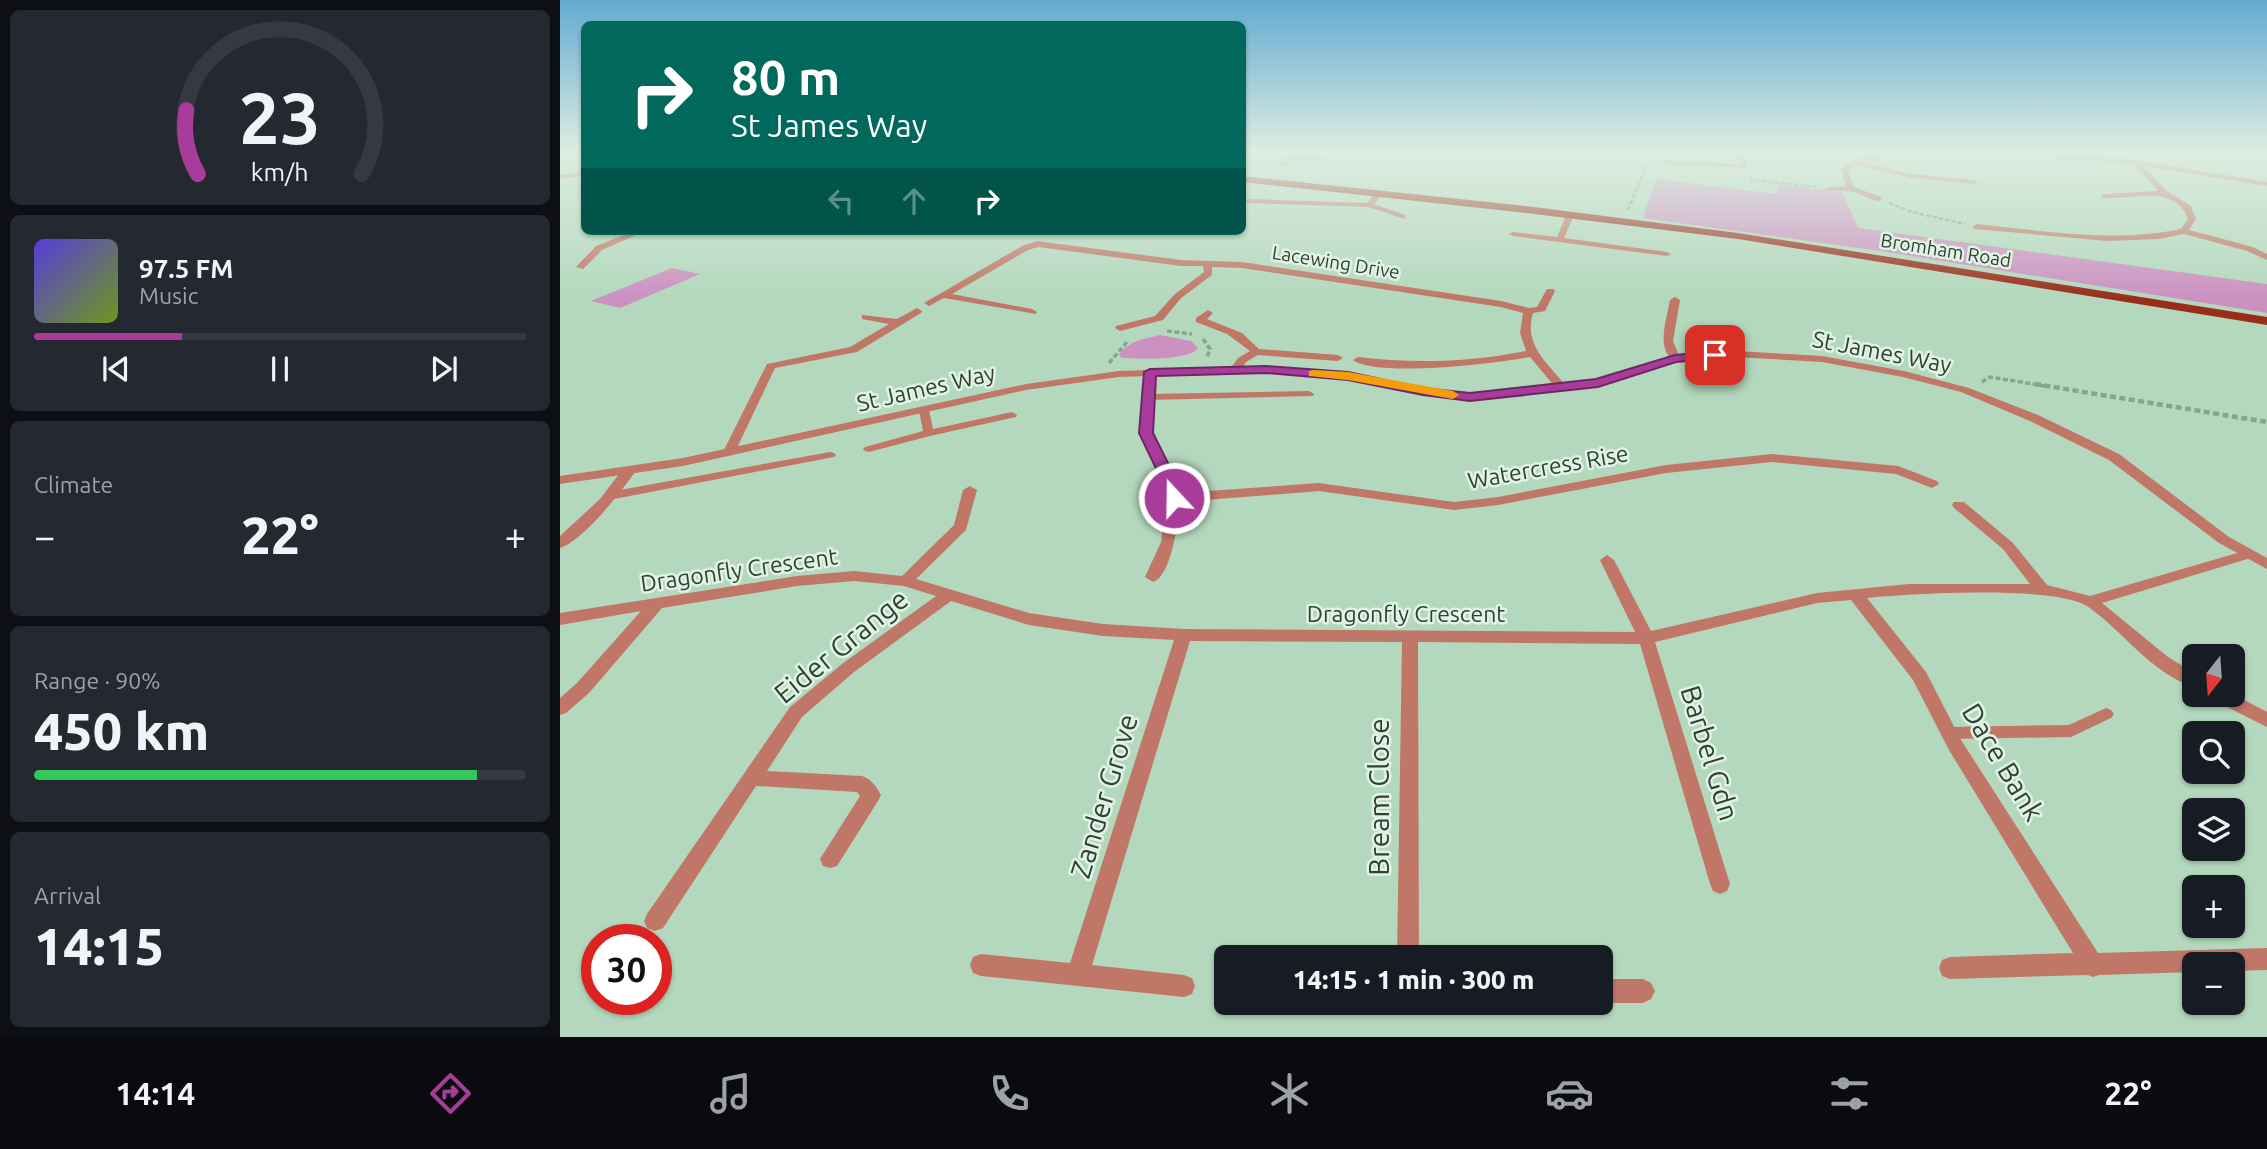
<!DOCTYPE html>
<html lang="en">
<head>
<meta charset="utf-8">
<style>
	:root { --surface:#171b24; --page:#242831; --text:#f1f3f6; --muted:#9ea1a6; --line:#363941; --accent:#a93c9b }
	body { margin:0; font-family:Ubuntu,sans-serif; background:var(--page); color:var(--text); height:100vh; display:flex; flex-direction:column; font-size:26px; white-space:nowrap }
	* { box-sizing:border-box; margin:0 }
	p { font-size:23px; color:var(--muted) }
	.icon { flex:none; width:38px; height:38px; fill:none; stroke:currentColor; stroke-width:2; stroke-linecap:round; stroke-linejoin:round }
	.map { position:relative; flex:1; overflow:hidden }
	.drawer { display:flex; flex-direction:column; gap:10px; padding:10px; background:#0d0f14; width:560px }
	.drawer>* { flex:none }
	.top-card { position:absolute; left:21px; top:21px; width:665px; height:214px; border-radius:10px; box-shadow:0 2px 5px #0004; background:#00695c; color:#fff; overflow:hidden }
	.needle { width:46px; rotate:197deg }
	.tools { position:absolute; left:1622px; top:644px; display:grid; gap:14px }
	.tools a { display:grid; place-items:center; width:63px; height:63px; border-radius:10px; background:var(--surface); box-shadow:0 2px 5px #0004; font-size:35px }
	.speed { position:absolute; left:21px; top:924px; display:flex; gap:14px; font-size:35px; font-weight:700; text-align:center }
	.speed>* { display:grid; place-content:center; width:91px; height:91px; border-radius:50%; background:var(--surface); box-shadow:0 2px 5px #0004; line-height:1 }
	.speed .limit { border:10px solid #d22; background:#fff; color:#111 }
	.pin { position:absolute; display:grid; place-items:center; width:60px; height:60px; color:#fff; margin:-30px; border-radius:14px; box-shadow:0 4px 10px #0006 }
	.me { position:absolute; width:77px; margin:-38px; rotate:339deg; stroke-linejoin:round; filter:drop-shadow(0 0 5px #0008) }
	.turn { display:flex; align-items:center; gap:24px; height:147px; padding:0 35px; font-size:32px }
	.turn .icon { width:91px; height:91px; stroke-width:2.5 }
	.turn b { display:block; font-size:49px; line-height:60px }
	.lanes { display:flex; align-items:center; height:66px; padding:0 35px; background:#0003; justify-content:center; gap:35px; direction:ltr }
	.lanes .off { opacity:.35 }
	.big { font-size:52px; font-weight:800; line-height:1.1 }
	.drawer .card { flex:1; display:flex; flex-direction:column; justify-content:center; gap:10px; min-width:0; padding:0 24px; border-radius:10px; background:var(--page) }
	.drawer .dial { align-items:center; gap:0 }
	.dial svg { height:182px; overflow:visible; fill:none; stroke:var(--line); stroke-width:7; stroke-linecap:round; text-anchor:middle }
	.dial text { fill:var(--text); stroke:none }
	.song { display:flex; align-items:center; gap:21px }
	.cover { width:84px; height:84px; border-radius:10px; background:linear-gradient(135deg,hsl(250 70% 55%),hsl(80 70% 35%)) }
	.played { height:7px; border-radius:4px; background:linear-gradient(90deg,var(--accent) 30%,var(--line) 30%) }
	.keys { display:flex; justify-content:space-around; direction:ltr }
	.heat { display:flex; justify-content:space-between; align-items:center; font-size:38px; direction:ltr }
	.charge { height:10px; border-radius:5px; background:linear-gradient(90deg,#34c759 90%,var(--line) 0) }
	.trip { position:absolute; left:654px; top:945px; width:399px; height:70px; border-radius:10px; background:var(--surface); box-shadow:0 2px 5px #0004; font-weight:800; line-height:70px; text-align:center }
	.menu { display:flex; height:112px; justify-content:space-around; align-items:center; background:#090b0e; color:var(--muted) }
	.menu .icon { width:49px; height:49px }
	.menu .current { color:var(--accent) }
	.menu b { font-size:32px; color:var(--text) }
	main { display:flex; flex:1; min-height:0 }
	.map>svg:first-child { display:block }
	.green { fill:#cc91c1 }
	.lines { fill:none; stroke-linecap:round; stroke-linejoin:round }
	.path-far2 { stroke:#87a48f; stroke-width:2.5; stroke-dasharray:4.5 2; stroke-linecap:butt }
	.path-far1 { stroke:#87a48f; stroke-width:3.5; stroke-dasharray:5 2.5; stroke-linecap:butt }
	.path { stroke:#87a48f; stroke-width:4.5; stroke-dasharray:6 3.5; stroke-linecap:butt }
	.service { fill:#c07767; fill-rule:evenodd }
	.minor { fill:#c07767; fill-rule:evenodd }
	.tertiary { fill:#c07767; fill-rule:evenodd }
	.primary { fill:#982e1a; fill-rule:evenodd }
	.route { fill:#a93c9b; stroke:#6e2765; stroke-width:2 }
	.slow { fill:#f59e0b }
	.labels { text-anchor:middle; stroke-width:5; stroke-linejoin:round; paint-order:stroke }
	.far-street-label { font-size:19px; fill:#314035; stroke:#e1f3e5 }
	.street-label { font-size:23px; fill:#314035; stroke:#e1f3e5 }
	.near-street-label { font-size:28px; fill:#314035; stroke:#e1f3e5 }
</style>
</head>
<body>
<main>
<section class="drawer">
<div class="card dial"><svg viewBox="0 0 100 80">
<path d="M14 69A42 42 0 1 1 86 69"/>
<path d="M14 69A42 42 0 0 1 9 41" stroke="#a93c9b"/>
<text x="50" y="56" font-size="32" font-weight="700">23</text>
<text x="50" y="72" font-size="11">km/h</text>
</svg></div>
<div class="card">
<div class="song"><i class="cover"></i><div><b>97.5 FM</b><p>Music</p></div></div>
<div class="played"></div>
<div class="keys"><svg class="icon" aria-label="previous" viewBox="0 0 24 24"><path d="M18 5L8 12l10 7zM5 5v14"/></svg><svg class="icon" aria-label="pause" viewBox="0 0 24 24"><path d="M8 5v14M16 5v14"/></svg><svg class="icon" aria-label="next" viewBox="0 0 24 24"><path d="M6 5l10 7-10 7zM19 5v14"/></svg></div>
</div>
<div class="card"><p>Climate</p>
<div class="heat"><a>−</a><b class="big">22°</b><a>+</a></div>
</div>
<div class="card"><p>Range · 90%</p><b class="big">450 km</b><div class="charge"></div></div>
<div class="card"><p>Arrival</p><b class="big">14:15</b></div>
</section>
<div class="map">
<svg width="1707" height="1037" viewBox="0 0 1707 1037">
	<rect width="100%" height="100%" fill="#b4d8bd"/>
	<!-- green -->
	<g class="green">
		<polygon points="1096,179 1215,194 1219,185 1282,192 1298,228 1707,284 1707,313 1320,251 1083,218"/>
		<polygon points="112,268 140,274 60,308 31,301"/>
		<path d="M600,335l31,6 7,7c-10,13 -59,11 -76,10l-3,-3c9,-14 25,-16 41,-20z"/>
	</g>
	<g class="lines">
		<!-- path-far2 -->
		<g class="path-far2">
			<polyline points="1190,177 1192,180 1256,187"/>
			<polyline points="1329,203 1352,212 1405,224"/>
			<polyline points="1068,210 1087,164"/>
		</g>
		<!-- path-far1 -->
		<g class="path-far1">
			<polyline points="607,331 632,334"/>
			<polyline points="643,339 650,349 647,358"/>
			<polyline points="549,363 568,341"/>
			<polyline points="1422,382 1430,377 1485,386"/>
		</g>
		<!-- path -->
		<polyline class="path" points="1475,384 1707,422"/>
		<!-- service -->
		<g class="service">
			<polygon points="1007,213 1014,215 1004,238 1107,252 1111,254 1107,256 953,236 949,234 953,232 997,237"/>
			<polygon points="74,231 85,231 42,250 23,269 16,267 36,246"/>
			<polygon points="749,391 754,394 753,396 589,400 584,397 589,394"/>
			<polygon points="364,407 369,410 373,429 452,412 457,415 456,417 370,436 309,452 305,451 303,449 305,447 363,431 359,410"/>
			<polygon points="270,452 274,453 276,455 274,457 54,499 48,495 54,491"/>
			<polygon points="1546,708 1551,710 1554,714 1551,718 1511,737 1389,739 1383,737 1381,733 1383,729 1389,727 1509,725"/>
		</g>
		<!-- minor -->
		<g class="minor">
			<polygon points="734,152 741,152 739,155 772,160 768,162 735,159 725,167 719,167 719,163"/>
			<polygon points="1179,152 1186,152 1187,168 1102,164 1098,162 1102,160 1180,164"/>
			<path d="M1327,152h13l-35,11 47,11 62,6 4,2 -4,2 -62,-6 -55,-13 -9,6 6,16 27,10v4c-10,0 -18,-7 -28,-9 -10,-3 -20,1 -29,-3l4,-2 18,-1 -5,-18 12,-7z"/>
			<path d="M1421,152h38l117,8 131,22v4l-124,-20 24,25 24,15 5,13 -7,11 64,17 14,7v6l-20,-9 -63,-17 -25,5 -51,2 -134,-12 -1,-2 4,-3c68,7 136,19 204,5l7,-10c-13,-36 -57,-19 -86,-21l-1,-2 4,-2 53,-3 -23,-26z"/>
			<polygon points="24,172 24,176 0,179 0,175"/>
			<polygon points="817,191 824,193 814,204 845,215 845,219 808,207 689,203 685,201 689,199 807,203"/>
			<path d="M477,241l144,19 61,2 259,39 28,7 8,-1 10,-18h6l2,2 -10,20 -12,2c-10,32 15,50 33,73l-2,2h-8l-26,-31c-33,6 -152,21 -177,3l5,-3c57,7 112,5 168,-6l-6,-18 3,-20 -22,-6 -259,-39 -30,-1v8l-31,23 -18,22 -43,11 -5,-3 1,-2 39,-10 20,-22 29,-22 -1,-6h-22l-143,-19 -10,3 -76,44 80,15 5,3 -1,2 -92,-16 -15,8 -5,-3 98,-57z"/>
			<path d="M1115,297l5,3 -7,41 7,17 -5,3c-20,-10 -8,-43 -5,-61z"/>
			<polygon points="357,308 362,311 361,313 297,352 215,368 175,452 169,456 164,455 163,452 207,364 290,347 329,324 302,319 302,315 337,319"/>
			<polygon points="648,310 653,313 647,319 682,333 699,349 778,355 783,358 778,361 698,355 686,362 680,371 672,371 670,369 678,358 690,351 667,334 636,322 636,318"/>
			<path d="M590,369l6,3 -4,61 26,50 2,10 139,-10 135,19 44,-5 168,-32 106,-11 126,12 39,15 2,3 -7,4 -36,-14 -124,-12 -106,11 -168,32 -44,5 -135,-19 -139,11c-2,18 -8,74 -27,80l-8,-5 16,-35 6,-44 -3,-15 -24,-50 4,-61z"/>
			<path d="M68,468l7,4c-15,21 -51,68 -75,76v-12l40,-37 23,-30z"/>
			<path d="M410,486l7,4 -11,40 -50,49 113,34 74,11 81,5 451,3 -35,-72 7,-5 7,5 37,71 166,-38 92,-9h121l-27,-35 -49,-41 -2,-3 2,-3h10l49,41 34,42 43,11 154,-45h10l2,3 -2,3 -152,46 66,54 26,16v14c-42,-13 -72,-57 -107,-81 -34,-21 -177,-12 -220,-8l59,74 35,68 137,213 169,-5v22l-34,1v-7h-39v8l-95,3 -6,2 -5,-2 -138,4 -8,-3 -3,-8 3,-8 8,-3 123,-4 -124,-203 -36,-70 -62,-80 -34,3 -162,39 75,242 -3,7 -7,3 -7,-3 -3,-7 -70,-240 -222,-2 1,315h-22l5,-315 -212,-1 -98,324 92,10 8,3 3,8 -3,8 -8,3 -203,-21 -8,-3 -3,-8 3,-8 8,-3 89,9 104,-323 -71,-4 -74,-11 -78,-24 -97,71 -52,45 -35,54 95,5c9,3 14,10 19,19l-3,6 -41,65 -7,2 -7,-2 -3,-7 40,-63 -3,-4 -101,-6 -93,142 -8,3 -8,-3 -3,-7 3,-7 143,-207 52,-43 94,-68 -32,-10 -50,-5 -57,5 -135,22 -73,85 -23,20 -6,2v-17l17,-15 64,-72 -81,14v-12l237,-37 57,-5 48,5 52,-51 9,-35z"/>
			<polygon points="1673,694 1707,712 1707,727 1653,700 1650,695"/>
			<polygon points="1041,979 1083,979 1091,983 1095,991 1091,999 1083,1003 1041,1003"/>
		</g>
		<!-- tertiary -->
		<polygon class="tertiary" points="1175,351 1262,356 1344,371 1409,388 1478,415 1559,454 1669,537 1707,558 1707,569 1659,543 1549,460 1470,421 1401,392 1343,377 1262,362 1175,357 1116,361 1038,386 910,401 863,394 788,379 706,372 559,377 466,390 123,466 0,484 0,476 123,458 466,384 559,371 706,366 788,373 863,388 910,393 1037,380 1115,355"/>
		<!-- primary -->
		<polygon class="primary" points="682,176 966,206 1178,233 1707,317 1707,325 1178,239 966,213 682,182"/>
	</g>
	<!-- sky -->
	<linearGradient id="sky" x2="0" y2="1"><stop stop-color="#64abd2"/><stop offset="0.51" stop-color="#ddede1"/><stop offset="1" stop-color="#ddede1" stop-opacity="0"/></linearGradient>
	<rect width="1707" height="298" fill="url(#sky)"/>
	<!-- route -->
	<polygon class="route" points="1155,351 1160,352 1160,358 1116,362 1038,387 910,401 863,395 788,380 706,373 596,376 593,433 618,483 622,498 614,503 607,498 603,483 579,433 584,372 590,369 706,366 788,372 863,388 910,393 1036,379 1115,355"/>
	<!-- slow -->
	<polygon class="slow" points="754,370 788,372 893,391 899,395 893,399 788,380 749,376 749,371"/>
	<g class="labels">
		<!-- far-street labels -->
		<g class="far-street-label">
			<text transform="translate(1386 250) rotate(9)" y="7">Bromham Road</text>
			<text transform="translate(776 262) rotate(9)" y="7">Lacewing Drive</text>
		</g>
		<!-- street labels -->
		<g class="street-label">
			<text transform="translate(1322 352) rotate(11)" y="8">St James Way</text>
			<text transform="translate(366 388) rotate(-13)" y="8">St James Way</text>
			<text transform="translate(988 467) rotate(-10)" y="8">Watercress Rise</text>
			<text transform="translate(179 570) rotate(-8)" y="8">Dragonfly Crescent</text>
			<text x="846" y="622">Dragonfly Crescent</text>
		</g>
		<!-- near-street labels -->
		<g class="near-street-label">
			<text transform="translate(281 646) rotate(-39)" y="10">Eider Grange</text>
			<text transform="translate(1150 753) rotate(73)" y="10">Barbel Gdn</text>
			<text transform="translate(1443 762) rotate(59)" y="10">Dace Bank</text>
			<text transform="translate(544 796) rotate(-73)" y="10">Zander Grove</text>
			<text transform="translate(819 797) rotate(-90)" y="10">Bream Close</text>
		</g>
	</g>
</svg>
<div class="tools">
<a><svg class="needle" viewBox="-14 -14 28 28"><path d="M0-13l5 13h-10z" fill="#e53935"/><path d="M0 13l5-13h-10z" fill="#9ea1a6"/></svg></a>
<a><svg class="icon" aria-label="search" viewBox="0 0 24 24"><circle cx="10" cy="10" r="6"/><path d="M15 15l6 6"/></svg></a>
<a><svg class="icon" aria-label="layers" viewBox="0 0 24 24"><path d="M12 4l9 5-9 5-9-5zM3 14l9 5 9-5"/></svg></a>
<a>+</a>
<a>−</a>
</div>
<div class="speed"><div class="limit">30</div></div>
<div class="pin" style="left:1155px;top:355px;background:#d93025"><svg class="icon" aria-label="arrive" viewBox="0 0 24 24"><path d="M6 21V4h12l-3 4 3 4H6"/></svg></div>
<svg class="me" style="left:614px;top:498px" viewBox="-20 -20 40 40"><circle r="17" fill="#a93c9b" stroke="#fff" stroke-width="3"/><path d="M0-11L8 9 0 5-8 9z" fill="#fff"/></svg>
<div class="trip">14:15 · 1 min · 300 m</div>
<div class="top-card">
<div class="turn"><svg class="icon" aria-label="right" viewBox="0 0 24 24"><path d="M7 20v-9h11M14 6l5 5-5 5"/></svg><div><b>80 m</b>St James Way</div></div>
<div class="lanes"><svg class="icon off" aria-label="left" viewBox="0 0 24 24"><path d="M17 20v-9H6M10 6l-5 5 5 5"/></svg><svg class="icon off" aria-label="ahead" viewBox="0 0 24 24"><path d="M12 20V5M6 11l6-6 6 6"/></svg><svg class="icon" aria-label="right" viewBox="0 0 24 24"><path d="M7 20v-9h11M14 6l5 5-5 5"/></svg></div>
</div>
</div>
</main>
<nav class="menu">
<b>14:14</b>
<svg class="icon current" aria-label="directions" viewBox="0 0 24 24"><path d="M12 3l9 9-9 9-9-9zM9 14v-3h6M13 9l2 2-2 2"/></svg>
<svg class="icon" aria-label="music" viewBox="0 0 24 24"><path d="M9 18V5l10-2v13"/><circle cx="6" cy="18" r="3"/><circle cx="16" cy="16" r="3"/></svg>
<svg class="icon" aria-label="phone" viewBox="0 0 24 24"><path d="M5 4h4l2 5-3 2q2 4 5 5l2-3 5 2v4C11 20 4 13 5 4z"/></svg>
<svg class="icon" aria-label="climate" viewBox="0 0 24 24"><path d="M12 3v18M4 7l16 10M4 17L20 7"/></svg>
<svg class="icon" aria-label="car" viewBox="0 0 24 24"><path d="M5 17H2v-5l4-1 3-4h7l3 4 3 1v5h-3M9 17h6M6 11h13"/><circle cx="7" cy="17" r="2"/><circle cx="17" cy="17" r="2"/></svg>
<svg class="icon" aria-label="filters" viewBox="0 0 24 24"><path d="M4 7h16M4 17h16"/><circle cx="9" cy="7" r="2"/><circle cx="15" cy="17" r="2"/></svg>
<b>22°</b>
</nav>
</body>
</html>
